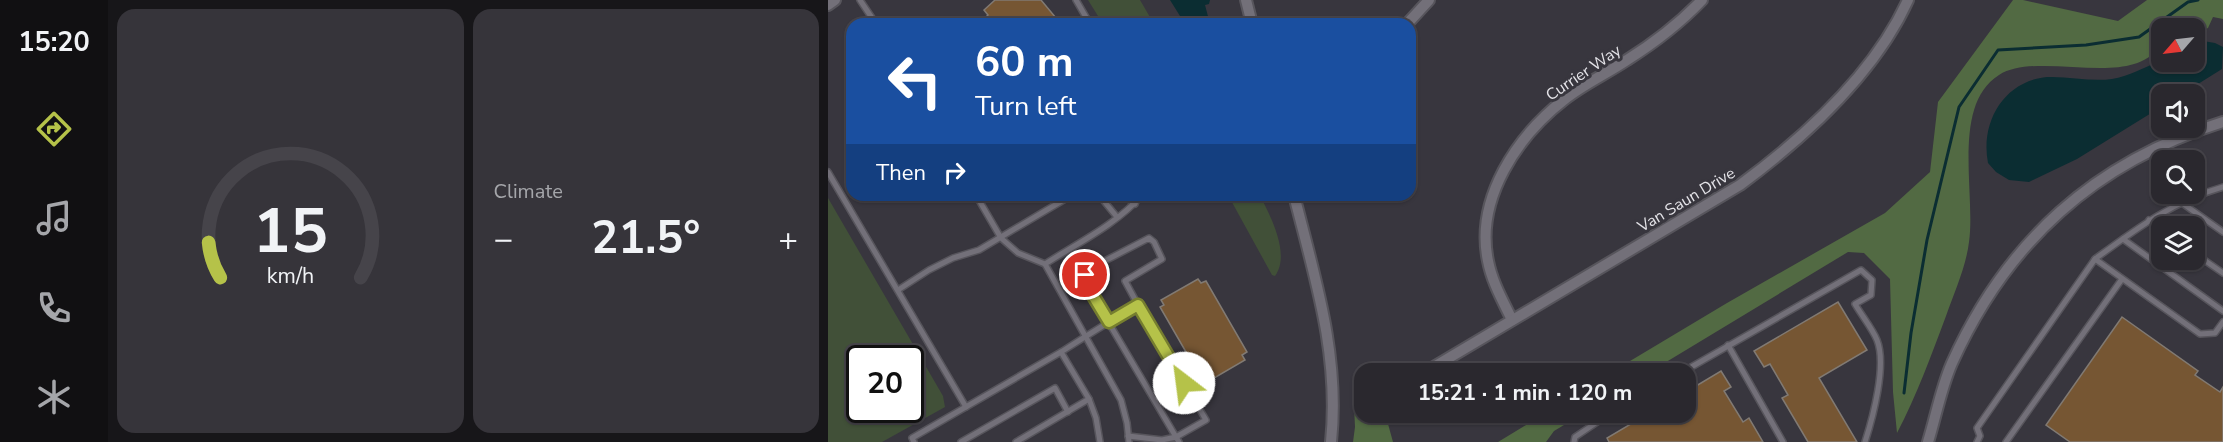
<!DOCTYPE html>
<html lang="en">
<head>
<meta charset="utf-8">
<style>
	:root { --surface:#2a282e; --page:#36343a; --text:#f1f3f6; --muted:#a5a6aa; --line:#46444a; --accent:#b5c249 }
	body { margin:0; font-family:"Nunito Sans",sans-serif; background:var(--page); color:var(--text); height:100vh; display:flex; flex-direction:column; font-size:22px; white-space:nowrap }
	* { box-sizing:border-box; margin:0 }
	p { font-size:20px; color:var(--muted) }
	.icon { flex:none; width:33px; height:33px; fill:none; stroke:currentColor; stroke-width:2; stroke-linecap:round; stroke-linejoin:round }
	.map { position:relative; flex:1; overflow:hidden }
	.sheet { display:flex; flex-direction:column; gap:9px; padding:9px; background:#171619; width:720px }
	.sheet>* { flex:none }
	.banner { position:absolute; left:18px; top:18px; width:570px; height:183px; border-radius:18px; box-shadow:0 2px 4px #0004,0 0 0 2px var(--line); background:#1a4fa0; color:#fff; overflow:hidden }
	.needle { width:39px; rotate:242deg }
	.tools { position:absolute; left:1323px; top:18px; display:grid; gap:12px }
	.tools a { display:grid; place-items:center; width:54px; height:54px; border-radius:12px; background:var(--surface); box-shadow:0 2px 4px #0004,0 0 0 2px var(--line); font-size:30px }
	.speed { position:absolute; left:18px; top:345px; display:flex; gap:12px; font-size:30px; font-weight:700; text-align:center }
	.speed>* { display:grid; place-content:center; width:78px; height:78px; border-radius:50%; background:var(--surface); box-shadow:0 2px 4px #0004,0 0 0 2px var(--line); line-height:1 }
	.speed .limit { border:3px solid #111; border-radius:9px; background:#fff; color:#111 }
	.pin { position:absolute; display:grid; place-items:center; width:51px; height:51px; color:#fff; margin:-26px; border:3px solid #fff; border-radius:50%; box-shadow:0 2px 6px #0007 }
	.me { position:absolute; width:66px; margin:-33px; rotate:330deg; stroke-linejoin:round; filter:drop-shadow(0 0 4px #0008) }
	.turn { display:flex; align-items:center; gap:21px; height:126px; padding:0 30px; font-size:27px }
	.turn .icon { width:78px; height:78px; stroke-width:2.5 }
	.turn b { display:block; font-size:42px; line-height:51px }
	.then { display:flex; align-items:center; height:57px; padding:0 30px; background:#0003; gap:12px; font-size:22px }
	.big { font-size:45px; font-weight:700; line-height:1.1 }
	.sheet .card { flex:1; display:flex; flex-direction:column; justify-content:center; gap:9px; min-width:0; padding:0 21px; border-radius:18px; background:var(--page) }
	.sheet .dial { align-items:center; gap:0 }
	.dial svg { height:156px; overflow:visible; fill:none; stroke:var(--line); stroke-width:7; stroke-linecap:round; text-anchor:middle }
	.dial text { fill:var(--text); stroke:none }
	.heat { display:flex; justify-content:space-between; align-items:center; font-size:33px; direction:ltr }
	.sheet .tiles { flex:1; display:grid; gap:9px; grid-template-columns:repeat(2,1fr) }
	.trip { position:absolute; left:526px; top:363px; width:342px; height:60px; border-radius:18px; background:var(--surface); box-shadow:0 2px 4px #0004,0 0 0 2px var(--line); font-weight:700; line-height:60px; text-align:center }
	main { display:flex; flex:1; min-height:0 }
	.tab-bar { display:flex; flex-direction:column; width:108px; justify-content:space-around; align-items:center; background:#111012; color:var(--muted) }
	.tab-bar .icon { width:42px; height:42px }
	.tab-bar .on { color:var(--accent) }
	.tab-bar b { font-size:27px; color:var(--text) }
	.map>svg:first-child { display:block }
	.green { fill:#415038; fill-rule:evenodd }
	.forest { fill:#526a43 }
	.water { fill:#0b2d32 }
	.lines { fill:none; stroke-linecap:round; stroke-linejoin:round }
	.stream { stroke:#0b2d32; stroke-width:3 }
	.building { fill:#765633; stroke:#817a73; stroke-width:1.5 }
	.service-casing { stroke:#57555c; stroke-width:8 }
	.minor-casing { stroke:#57555c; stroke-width:14 }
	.service { stroke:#737079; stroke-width:5 }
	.minor { stroke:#737079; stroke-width:10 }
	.route-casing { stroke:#767e2f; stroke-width:15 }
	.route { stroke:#b5c249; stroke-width:10 }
	.labels { text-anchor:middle; stroke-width:6; stroke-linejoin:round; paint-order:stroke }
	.street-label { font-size:16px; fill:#e4e3e8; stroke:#38363e }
</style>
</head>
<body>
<main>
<nav class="tab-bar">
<b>15:20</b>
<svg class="icon on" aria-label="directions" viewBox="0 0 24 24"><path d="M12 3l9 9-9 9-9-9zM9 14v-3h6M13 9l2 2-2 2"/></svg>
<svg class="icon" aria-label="music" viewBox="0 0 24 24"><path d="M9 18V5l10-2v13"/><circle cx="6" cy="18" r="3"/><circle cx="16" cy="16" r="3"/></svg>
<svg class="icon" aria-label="phone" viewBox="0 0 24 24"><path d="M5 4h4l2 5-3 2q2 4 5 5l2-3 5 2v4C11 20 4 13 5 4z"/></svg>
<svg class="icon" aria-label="climate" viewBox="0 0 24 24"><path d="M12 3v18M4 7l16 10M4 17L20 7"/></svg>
</nav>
<section class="sheet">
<div class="tiles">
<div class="card dial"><svg viewBox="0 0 100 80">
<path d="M14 69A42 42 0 1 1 86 69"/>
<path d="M14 69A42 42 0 0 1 8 51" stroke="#b5c249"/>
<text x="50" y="56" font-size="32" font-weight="700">15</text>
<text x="50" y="72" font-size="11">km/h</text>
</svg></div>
<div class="card"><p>Climate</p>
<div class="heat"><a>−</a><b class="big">21.5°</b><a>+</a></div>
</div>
</div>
</section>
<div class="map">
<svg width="1395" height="442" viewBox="0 0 1395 442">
	<rect width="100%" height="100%" fill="#38363e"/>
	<!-- green -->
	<g class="green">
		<polygon points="260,0 312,0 326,24 275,24"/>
		<path d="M400,195h32c10,21 31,59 15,81l-3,-1z"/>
		<path d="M0,198l115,198 2,11 -63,35h-54zM32,358h50v52h-50z"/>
	</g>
	<!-- forest -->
	<g class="forest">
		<path d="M1185,0h10l95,21 29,-21h76v19l-10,-2 -5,11 -13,6 -1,-6h-32l-1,21c-8,5 -18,13 -27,15 -38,12 -103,-9 -135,11 -48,30 -23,119 -30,167 -3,25 -15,51 -23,74 -15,40 -29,79 -49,117l-4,-41 -3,-113 -26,-26 -16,-1 -200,121h-38l117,-70 158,-90 45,-41 8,-70z"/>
		<polygon points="537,375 537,412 557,413 565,442 525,442 527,427 525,384"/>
		<polygon points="718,413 756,413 726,431 718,442 670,442"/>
	</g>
	<!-- water -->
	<g class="water">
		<polygon points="342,0 382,0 381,4 377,5 382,24 357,24"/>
		<path d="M1375,41l12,2 8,4 -1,22 -40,25h-20l-1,13 -84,52 -48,23 -20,-2 -13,-8 -8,-9c-8,-41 16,-82 59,-86 22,-1 44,5 65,2 17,-3 30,-11 47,-17 8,-3 25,0 35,0l1,-17z"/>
	</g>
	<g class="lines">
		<!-- stream -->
		<polyline class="stream" points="1076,393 1083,333 1099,240 1131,107 1170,50 1258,45 1311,37 1360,2 1370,0"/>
	</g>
	<!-- building -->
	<g class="building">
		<polygon points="167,0 213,0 233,24 159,24 155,20 160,15 156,10"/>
		<polygon points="370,279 373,283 378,281 419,352 414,355 417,360 381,381 378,376 373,378 332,307 336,305 333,300"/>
		<polygon points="1010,302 1039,350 991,378 1029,442 980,442 954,398 960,395 942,364 936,367 926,351"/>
		<polygon points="1294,317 1370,371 1367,375 1392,392 1395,387 1395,442 1242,442 1218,425"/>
		<polygon points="893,371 903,387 896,391 915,422 921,418 935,442 781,442 779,438 823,412 858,412 858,392"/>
	</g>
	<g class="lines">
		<defs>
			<g id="service">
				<polyline points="32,0 48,24"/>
				<polyline points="248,0 262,24"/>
				<polyline points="0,172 138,407"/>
				<polyline points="148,195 173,238 190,253 217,264 293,400 299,423 301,442"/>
				<polyline points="271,195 289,217"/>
				<polyline points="295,195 307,204"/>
				<polyline points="1354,203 1395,232"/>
				<polyline points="1321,220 1334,229"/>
				<polyline points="1295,239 1395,311"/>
				<polyline points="1366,253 1395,273"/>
				<path d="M1267,259c41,-30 78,-58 128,-72"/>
				<path d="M217,264c33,-21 72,-40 97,-69"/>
				<polyline points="70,290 101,270 125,258 151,250 244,195"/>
				<polyline points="900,345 955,442"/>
				<path d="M851,374l182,-104 11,10 -1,15 -16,9c7,12 17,24 22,36 10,25 -4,77 -12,102"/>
				<polyline points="261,399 268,418 272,442"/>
				<polyline points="300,436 334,440 348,437 351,442"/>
				<polyline points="86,442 84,438 233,352"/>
				<polyline points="133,442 227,388 240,412"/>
				<path d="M188,442l73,-43 -28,-47c25,-16 51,-32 77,-47l68,115 -30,17c-31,-52 -62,-106 -93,-158l10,-12 56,-29 5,4 8,17 -37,22 13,24"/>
				<polyline points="746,442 747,437 784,412"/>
				<polyline points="1149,442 1152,436 1149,428 1267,259 1372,334 1387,333 1395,322"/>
				<polyline points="1178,442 1294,279"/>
			</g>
			<g id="minor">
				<polyline points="418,0 424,24"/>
				<polyline points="0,5 7,0"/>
				<polyline points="579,24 601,0"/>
				<path d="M466,195c21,83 46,161 37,247"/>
				<path d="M684,320c-9,-19 -20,-38 -24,-59 -13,-62 29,-125 77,-162 19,-15 41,-25 62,-39 27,-17 53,-37 75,-60"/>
				<path d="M604,368l308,-183c65,-48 134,-110 168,-185"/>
				<path d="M1100,442c8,-26 13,-54 24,-79 55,-122 143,-201 271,-241"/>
			</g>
		</defs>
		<!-- service casing -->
		<use href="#service" class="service-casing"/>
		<!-- minor casing -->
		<use href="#minor" class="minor-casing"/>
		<!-- service -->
		<use href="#service" class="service"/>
		<!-- minor -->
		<use href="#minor" class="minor"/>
	</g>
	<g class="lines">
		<defs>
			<polyline id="route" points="257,275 255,279 281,322 310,305 356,383"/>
		</defs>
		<!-- route casing -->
		<use href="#route" class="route-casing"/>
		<!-- route -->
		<use href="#route" class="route"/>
	</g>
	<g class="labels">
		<!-- street labels -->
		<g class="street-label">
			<text transform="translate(755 72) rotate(-34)" y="6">Currier Way</text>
			<text transform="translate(858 199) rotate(-31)" y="6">Van Saun Drive</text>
		</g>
	</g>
</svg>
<div class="tools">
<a><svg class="needle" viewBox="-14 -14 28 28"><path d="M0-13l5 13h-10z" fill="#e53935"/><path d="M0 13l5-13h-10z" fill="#a5a6aa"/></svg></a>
<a><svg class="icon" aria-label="sound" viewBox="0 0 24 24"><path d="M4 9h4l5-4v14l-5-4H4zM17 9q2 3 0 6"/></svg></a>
<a><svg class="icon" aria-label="search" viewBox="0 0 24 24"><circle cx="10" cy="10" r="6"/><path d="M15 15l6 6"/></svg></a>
<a><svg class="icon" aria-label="layers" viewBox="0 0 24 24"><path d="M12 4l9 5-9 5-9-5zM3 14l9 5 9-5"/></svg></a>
</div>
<div class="speed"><div class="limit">20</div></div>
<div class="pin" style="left:257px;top:275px;background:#d93025"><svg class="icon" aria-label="arrive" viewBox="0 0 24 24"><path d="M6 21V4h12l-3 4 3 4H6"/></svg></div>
<svg class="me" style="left:356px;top:383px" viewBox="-20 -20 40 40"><circle r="19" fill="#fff"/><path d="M0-13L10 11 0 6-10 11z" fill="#b5c249"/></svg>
<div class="trip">15:21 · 1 min · 120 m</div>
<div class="banner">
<div class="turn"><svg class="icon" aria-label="left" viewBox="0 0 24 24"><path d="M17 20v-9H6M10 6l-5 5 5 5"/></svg><div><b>60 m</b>Turn left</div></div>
<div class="then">Then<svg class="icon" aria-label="right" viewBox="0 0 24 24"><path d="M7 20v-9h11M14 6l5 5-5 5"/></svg></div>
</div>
</div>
</main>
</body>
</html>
